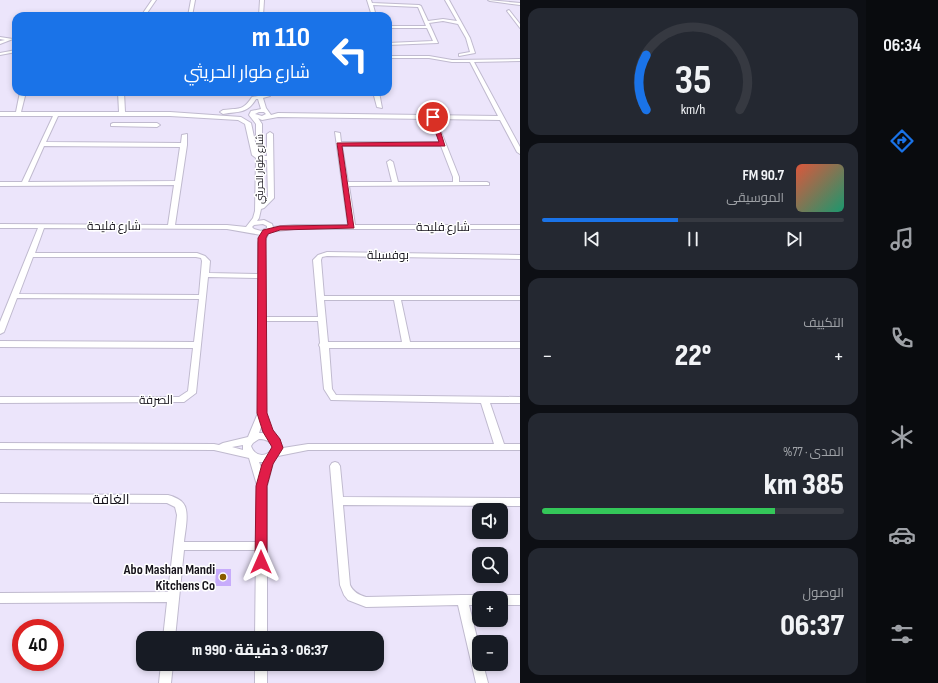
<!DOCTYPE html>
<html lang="ar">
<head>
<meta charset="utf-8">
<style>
	:root { --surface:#171b24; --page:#242831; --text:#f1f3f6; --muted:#9ea1a6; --line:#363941; --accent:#1a73e8 }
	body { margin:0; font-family:"Sofia Sans Condensed",Cairo,sans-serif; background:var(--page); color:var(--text); direction:rtl; height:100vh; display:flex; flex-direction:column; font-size:15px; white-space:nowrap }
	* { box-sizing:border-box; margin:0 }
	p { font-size:13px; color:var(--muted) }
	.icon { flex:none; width:22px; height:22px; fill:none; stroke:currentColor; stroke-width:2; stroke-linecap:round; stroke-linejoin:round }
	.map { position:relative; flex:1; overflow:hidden; direction:ltr }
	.sheet { display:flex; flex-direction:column; gap:8px; padding:8px; background:#0d0f14; width:346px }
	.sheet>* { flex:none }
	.guide { position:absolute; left:12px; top:12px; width:380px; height:84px; border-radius:12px; box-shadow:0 2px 6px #0003; direction:rtl; background:#1a73e8; color:#fff; overflow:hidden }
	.fabs { position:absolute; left:472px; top:503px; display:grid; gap:8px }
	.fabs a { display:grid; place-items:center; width:36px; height:36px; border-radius:8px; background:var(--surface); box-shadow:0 2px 6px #0003; font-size:20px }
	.speed { position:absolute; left:12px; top:619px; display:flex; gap:8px; font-size:20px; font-weight:700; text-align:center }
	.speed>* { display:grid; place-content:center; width:52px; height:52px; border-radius:50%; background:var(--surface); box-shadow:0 2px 6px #0003; line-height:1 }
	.speed .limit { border:6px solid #d22; background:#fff; color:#111 }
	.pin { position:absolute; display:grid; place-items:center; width:34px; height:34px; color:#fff; margin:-17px; border:2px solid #fff; border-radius:50%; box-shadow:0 1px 4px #0007 }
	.me { position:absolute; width:44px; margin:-22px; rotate:0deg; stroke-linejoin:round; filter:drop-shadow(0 0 3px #0008) }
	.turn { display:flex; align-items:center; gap:14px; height:84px; padding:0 16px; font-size:18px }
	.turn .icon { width:52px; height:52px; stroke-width:2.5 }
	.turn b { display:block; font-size:28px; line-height:34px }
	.big { font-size:30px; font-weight:800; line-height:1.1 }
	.sheet .card { flex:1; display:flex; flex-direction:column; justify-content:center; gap:6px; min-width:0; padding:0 14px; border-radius:12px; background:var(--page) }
	.sheet .dial { align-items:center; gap:0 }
	.dial svg { height:104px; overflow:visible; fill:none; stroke:var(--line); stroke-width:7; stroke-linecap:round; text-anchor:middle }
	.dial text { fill:var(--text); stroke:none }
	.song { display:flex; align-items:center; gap:12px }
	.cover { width:48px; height:48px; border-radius:6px; background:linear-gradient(135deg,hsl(10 70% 55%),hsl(160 70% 35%)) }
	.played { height:4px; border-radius:2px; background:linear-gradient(90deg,var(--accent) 45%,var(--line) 45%) }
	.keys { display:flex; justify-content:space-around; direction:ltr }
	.heat { display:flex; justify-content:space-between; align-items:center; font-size:22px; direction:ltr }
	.charge { height:6px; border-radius:3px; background:linear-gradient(90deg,#34c759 77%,var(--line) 0) }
	.trip { position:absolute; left:136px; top:631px; width:248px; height:40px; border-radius:12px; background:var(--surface); box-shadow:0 2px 6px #0003; font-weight:800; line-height:40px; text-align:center; direction:rtl }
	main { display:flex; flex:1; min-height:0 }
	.menu { display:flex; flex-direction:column; width:72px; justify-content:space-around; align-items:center; background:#090b0e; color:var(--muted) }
	.menu .icon { width:28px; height:28px }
	.menu .on { color:var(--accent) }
	.menu b { font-size:18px; color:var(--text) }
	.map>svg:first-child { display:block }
	.building { fill:#c7acfb }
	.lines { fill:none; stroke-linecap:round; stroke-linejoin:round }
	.minor-casing { stroke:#c0bacf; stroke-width:2 }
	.minor { fill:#fff; fill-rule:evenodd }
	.route { fill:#e11d48; stroke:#92132f }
	.poi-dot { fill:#895c00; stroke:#fff; stroke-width:1.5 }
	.labels { text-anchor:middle; stroke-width:3; stroke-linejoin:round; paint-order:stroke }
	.far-street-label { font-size:10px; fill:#16131b; stroke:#fff }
	.street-label { font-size:12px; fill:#16131b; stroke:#fff }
	.near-street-label { font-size:14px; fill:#16131b; stroke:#fff }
	.near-poi-label { font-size:14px; font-weight:bold; fill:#16131b; stroke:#fff; text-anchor:end }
</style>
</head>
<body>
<main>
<nav class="menu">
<b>06:34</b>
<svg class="icon on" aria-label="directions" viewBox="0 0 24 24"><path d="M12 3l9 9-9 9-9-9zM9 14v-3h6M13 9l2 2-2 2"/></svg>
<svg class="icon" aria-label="music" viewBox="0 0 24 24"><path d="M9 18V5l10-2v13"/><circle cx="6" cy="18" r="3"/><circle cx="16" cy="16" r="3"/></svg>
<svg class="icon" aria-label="phone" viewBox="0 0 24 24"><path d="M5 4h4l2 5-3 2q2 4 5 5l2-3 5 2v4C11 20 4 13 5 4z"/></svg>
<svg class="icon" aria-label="climate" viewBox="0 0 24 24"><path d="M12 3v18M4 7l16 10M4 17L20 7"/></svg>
<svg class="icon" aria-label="car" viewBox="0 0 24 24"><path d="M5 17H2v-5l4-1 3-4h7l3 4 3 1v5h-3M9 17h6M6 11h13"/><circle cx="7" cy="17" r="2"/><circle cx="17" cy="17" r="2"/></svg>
<svg class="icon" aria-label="filters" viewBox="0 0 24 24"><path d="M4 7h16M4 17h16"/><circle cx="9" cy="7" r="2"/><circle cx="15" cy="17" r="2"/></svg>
</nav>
<section class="sheet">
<div class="card dial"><svg viewBox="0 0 100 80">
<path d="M14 69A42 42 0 1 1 86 69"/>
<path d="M14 69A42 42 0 0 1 14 27" stroke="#1a73e8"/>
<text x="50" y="56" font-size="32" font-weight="700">35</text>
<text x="50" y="72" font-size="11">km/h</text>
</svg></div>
<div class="card">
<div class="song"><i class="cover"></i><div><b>90.7 FM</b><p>الموسيقى</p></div></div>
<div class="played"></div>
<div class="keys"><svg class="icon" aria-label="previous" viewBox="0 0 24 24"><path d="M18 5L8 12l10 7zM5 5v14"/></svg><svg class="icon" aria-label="pause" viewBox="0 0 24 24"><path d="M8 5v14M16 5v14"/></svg><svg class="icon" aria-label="next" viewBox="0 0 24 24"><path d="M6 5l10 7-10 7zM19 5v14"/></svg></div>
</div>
<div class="card"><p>التكييف</p>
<div class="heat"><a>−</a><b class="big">22°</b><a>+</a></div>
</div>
<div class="card"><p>المدى · 77%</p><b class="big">385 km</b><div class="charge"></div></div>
<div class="card"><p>الوصول</p><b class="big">06:37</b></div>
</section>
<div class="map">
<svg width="520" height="683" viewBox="0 0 520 683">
	<rect width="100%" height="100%" fill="#ece5fb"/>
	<!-- building -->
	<polygon class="building" points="216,569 231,569 231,586 215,586"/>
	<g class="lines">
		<defs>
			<g id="minor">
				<polygon points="152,0 156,0 145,16 141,16"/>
				<polygon points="191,0 195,0 192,16 188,16"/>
				<polygon points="260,0 264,0 263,16 259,16"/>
				<polygon points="367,0 371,0 372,3 419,5 421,6 428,21 443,19 457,21 445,0 449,0 470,38 475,53 459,56 459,54 470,52 466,38 458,24 443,21 429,23 438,43 388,45 388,43 433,41 427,28 388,28 388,26 426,26 418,7 373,5 376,16 372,16"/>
				<polygon points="488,0 520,3 520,5 490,1"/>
				<polygon points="509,10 520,24 520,28 507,11"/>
				<polygon points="0,37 13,39 0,44 0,41 5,40 0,39"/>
				<polygon points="16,50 16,52 0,55 0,53"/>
				<path d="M388,56h41l23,4 68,-1v2l-46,1 46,85v7l-3,-2 -17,-32 -64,-1 23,58v5h28l2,1v2l-140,1 6,39h165v4h-226l-25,3 -5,11 1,74h53l-5,-57 5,-5 9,-3 193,3v4l-193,-3 -5,1 -1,3 3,36h196v4h-119l9,42h110v6h-191l3,41 4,6 184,2v6h-30l14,41h16v6h-212l-30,6 -4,3 -7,27v152h-12l1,-88h-72l-9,88h-12l4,-36 -167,1v-10l168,-1 9,-77 -2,-8 -8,-4 -167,-1v-8l168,1c4,1 12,4 15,8 7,8 2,28 1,39h72l1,-57 -8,-27 -35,-8 -214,-1v-6l214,1 5,1 4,-2 25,-6 10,-24v-135l-50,-1 -12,116 -12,9 -184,1v-6h179l9,-6 5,-43 -193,-1v-6l194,1 5,-43 -182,-1 -13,34 -4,2v-12l38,-94h-38v-4l168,1 6,-40 -174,1v-4h22l31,-66h-53v-4h16l4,-20h6l-5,20h98l-1,-20h6l1,20h45l71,5 10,6 5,23v-22l-7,-9 2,-4 10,-2 -3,-10h-2c-9,15 -17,12 -33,15l-3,-2 3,-2c16,-2 20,1 29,-13l6,-1 2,-3 5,1v-2h6l-1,4 -7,2 3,10 5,7 7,-2 220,3 -28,-54h-18l-23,-4h-41zM259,112h5l2,2 -4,2 -7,-2zM58,116h112l68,4 7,4 7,31 4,3 -1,53 -2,7 -7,9 -19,-2h-52l12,-80v-11l-5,1 -1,8 -135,-1zM278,117l153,2 9,23h-99l-1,-9 -5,-1 13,93h-54l-21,2 -1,-3 -8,-4 -7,1 2,-3 2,-9 3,-1 10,-10 -1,-64 -3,-2 -3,2v22h-5v-32l-4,-6 4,2zM44,146l136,1 -5,34 -147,1zM342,146h99l12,31v5h-55l-5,-20 -3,-2 -3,2 5,20h-44zM262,160h5l1,38 -7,6zM263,224l4,2v2l-6,3 -7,-2 -2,-2 2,-2zM44,228l183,1 34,6 -3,8v31l-49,-1 1,-12 -5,-5 -8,-3h-162zM33,257h163l5,1 1,3 -3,34 -180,-1zM324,300h70l8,42h-74zM265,321h53l2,22 -1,2 1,2 4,42 7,11 150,3 13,41h-186l-25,4 -3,-6 -10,-15 -4,-13zM261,427l3,6h-5zM259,439c7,0 12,2 14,9 -5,9 -18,10 -22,-2l2,-3zM243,445v5l-11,-3zM259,462h5l-2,8z"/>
				<polygon points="373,92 379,92 382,108 377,107"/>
				<polygon points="113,123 157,123 160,125 157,127 111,126 111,124"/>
				<path d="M335,462l3,1 2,3 3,31 177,1v8l-177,-1 7,80c3,7 9,10 16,12l96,-2h17l4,2 1,1h-5v7h-10l10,41v18h4l5,19h-12l-18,-78 -92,2 -18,-7 -4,-5 -4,-10 -10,-119 2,-3z"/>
				<polygon points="501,595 520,595 520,605 501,605 501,598 496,598"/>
				<polygon points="161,664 173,664 171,683 159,683"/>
				<rect x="255" y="664" width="12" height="19"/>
			</g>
		</defs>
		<!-- minor casing -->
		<use href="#minor" class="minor-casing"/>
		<!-- minor -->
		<use href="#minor" class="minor"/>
	</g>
	<!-- route -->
	<polygon class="route" points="433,115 436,117 445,146 342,146 354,228 280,230 268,234 266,238 267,413 273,430 280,439 283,448 273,464 267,486 267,562 266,565 261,567 257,565 255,562 256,486 262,464 272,447 263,432 257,413 258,238 263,230 280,226 348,225 337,143 439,142 430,117"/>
	<!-- markers -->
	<circle class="poi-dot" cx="223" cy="577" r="4"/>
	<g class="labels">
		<!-- far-street labels -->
		<g class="far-street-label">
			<text transform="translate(259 169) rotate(-90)" y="4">شارع طوار الحريثي</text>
		</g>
		<!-- street labels -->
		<g class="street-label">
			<text x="114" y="230">شارع فليحة</text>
			<text x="443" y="231">شارع فليحة</text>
			<text x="388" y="259">بوفسيلة</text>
			<text x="156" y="404">الصرفة</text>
		</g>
		<!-- near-street labels -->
		<g class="near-street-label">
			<text x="111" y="504">الغافة</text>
		</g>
		<!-- near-poi labels -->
		<g class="near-poi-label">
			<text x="215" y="574">Abo Mashan Mandi<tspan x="215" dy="16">Kitchens Co</tspan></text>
		</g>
	</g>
</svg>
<div class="fabs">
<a><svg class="icon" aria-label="sound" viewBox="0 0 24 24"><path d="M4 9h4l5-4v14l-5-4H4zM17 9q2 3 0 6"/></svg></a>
<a><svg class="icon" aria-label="search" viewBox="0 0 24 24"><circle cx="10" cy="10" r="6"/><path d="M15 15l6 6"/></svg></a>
<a>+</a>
<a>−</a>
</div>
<div class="speed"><div class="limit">40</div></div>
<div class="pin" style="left:433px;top:117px;background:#d93025"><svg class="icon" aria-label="arrive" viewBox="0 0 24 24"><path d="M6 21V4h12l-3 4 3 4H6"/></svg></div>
<svg class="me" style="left:261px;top:562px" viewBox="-20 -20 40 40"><path d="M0-17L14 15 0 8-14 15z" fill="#e11d48" stroke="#fff" stroke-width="4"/></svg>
<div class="trip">06:37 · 3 دقيقة · 990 m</div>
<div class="guide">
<div class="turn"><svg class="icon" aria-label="left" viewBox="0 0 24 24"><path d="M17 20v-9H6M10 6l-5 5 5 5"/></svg><div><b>110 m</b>شارع طوار الحريثي</div></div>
</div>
</div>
</main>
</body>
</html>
